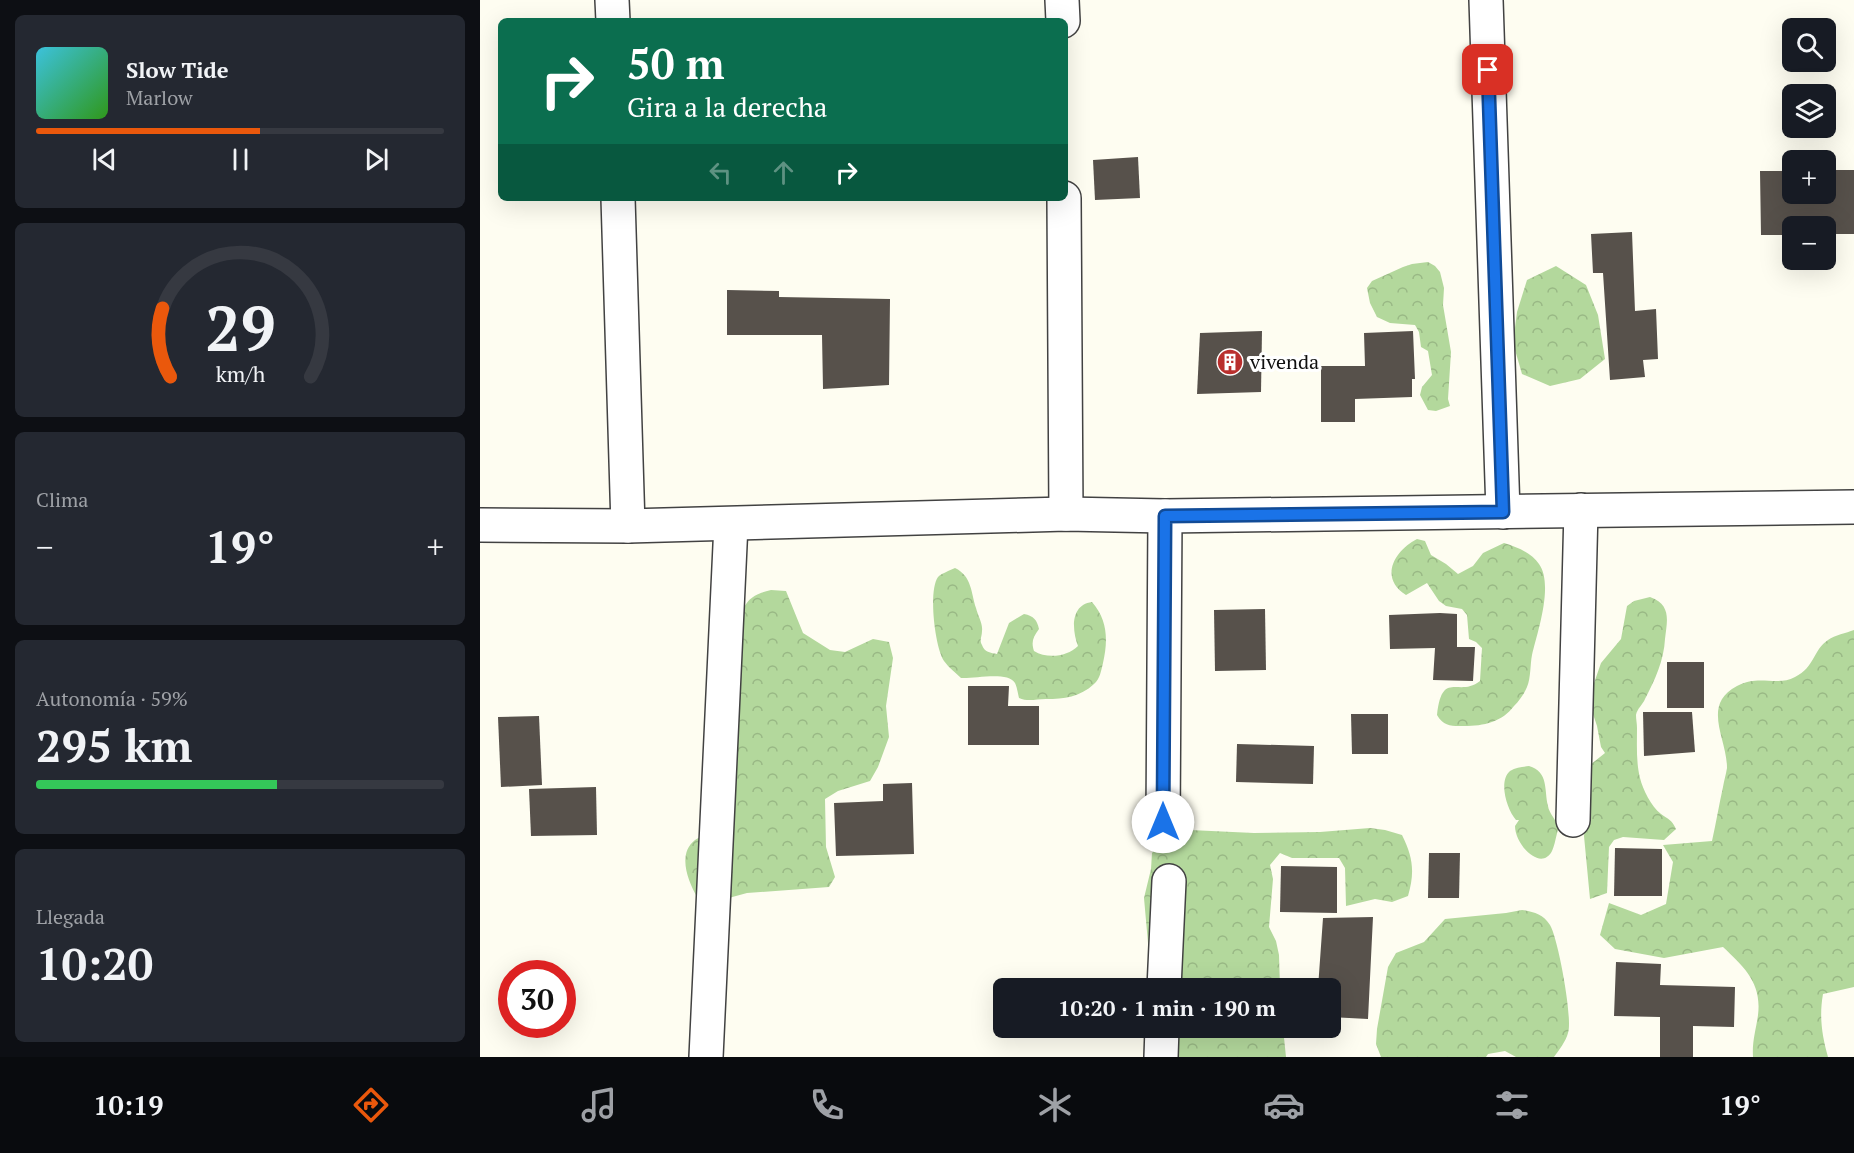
<!DOCTYPE html>
<html lang="es">
<head>
<meta charset="utf-8">
<style>
	:root { --surface:#171b24; --page:#242831; --text:#f1f3f6; --muted:#9ea1a6; --line:#363941; --accent:#ea580c }
	body { margin:0; font-family:"PT Serif",serif; background:var(--page); color:var(--text); height:100vh; display:flex; flex-direction:column; font-size:22px; white-space:nowrap }
	* { box-sizing:border-box; margin:0 }
	p { font-size:20px; color:var(--muted) }
	.icon { flex:none; width:33px; height:33px; fill:none; stroke:currentColor; stroke-width:2; stroke-linecap:round; stroke-linejoin:round }
	.map { position:relative; flex:1; overflow:hidden }
	.panel { display:flex; flex-direction:column; gap:15px; padding:15px; background:#0d0f14; width:480px }
	.panel>* { flex:none }
	.banner { position:absolute; left:18px; top:18px; width:570px; height:183px; border-radius:9px; box-shadow:0 6px 24px #0002; background:#0b6e4f; color:#fff; overflow:hidden }
	.fabs { position:absolute; left:1302px; top:18px; display:grid; gap:12px }
	.fabs a { display:grid; place-items:center; width:54px; height:54px; border-radius:9px; background:var(--surface); box-shadow:0 6px 24px #0002; font-size:30px }
	.speed { position:absolute; left:18px; top:960px; display:flex; gap:12px; font-size:30px; font-weight:700; text-align:center }
	.speed>* { display:grid; place-content:center; width:78px; height:78px; border-radius:50%; background:var(--surface); box-shadow:0 6px 24px #0002; line-height:1 }
	.speed .limit { border:9px solid #d22; background:#fff; color:#111 }
	.pin { position:absolute; display:grid; place-items:center; width:51px; height:51px; color:#fff; margin:-26px; border-radius:12px; box-shadow:0 3px 9px #0006 }
	.me { position:absolute; width:66px; margin:-33px; rotate:0deg; stroke-linejoin:round; filter:drop-shadow(0 0 4px #0008) }
	.turn { display:flex; align-items:center; gap:21px; height:126px; padding:0 30px; font-size:27px }
	.turn .icon { width:78px; height:78px; stroke-width:2.5 }
	.turn b { display:block; font-size:42px; line-height:51px }
	.lanes { display:flex; align-items:center; height:57px; padding:0 30px; background:#0003; justify-content:center; gap:30px; direction:ltr }
	.lanes .off { opacity:.35 }
	.big { font-size:45px; font-weight:600; line-height:1.1 }
	.panel .card { flex:1; display:flex; flex-direction:column; justify-content:center; gap:9px; min-width:0; padding:0 21px; border-radius:9px; background:var(--page) }
	.panel .dial { align-items:center; gap:0 }
	.dial svg { height:156px; overflow:visible; fill:none; stroke:var(--line); stroke-width:7; stroke-linecap:round; text-anchor:middle }
	.dial text { fill:var(--text); stroke:none }
	.song { display:flex; align-items:center; gap:18px }
	.cover { width:72px; height:72px; border-radius:9px; background:linear-gradient(135deg,hsl(190 70% 55%),hsl(110 70% 35%)) }
	.played { height:6px; border-radius:3px; background:linear-gradient(90deg,var(--accent) 55%,var(--line) 55%) }
	.keys { display:flex; justify-content:space-around; direction:ltr }
	.heat { display:flex; justify-content:space-between; align-items:center; font-size:33px; direction:ltr }
	.charge { height:9px; border-radius:4px; background:linear-gradient(90deg,#34c759 59%,var(--line) 0) }
	.trip { position:absolute; left:513px; top:978px; width:348px; height:60px; border-radius:9px; background:var(--surface); box-shadow:0 6px 24px #0002; font-weight:600; line-height:60px; text-align:center }
	.menu { display:flex; height:96px; justify-content:space-around; align-items:center; background:#090b0e; color:var(--muted) }
	.menu .icon { width:42px; height:42px }
	.menu .active { color:var(--accent) }
	.menu b { font-size:27px; color:var(--text) }
	main { display:flex; flex:1; min-height:0 }
	.map>svg:first-child { display:block }
	.forest { fill:url(#forest-crowns) }
	.building { fill:#57514b }
	.lines { fill:none; stroke-linecap:round; stroke-linejoin:round }
	.street-casing { stroke:#424242; stroke-width:36 }
	.street { stroke:#fff; stroke-width:33 }
	.route-casing { stroke:#114b97; stroke-width:15 }
	.route { stroke:#1a73e8; stroke-width:10 }
	.labels { text-anchor:middle; stroke-width:6; stroke-linejoin:round; paint-order:stroke }
	.poi-label { font-size:20px; fill:#0f0f0f; stroke:#fff; text-anchor:start }
</style>
</head>
<body>
<main>
<section class="panel">
<div class="card">
<div class="song"><i class="cover"></i><div><b>Slow Tide</b><p>Marlow</p></div></div>
<div class="played"></div>
<div class="keys"><svg class="icon" aria-label="previous" viewBox="0 0 24 24"><path d="M18 5L8 12l10 7zM5 5v14"/></svg><svg class="icon" aria-label="pause" viewBox="0 0 24 24"><path d="M8 5v14M16 5v14"/></svg><svg class="icon" aria-label="next" viewBox="0 0 24 24"><path d="M6 5l10 7-10 7zM19 5v14"/></svg></div>
</div>
<div class="card dial"><svg viewBox="0 0 100 80">
<path d="M14 69A42 42 0 1 1 86 69"/>
<path d="M14 69A42 42 0 0 1 10 34" stroke="#ea580c"/>
<text x="50" y="56" font-size="32" font-weight="700">29</text>
<text x="50" y="72" font-size="11">km/h</text>
</svg></div>
<div class="card"><p>Clima</p>
<div class="heat"><a>−</a><b class="big">19°</b><a>+</a></div>
</div>
<div class="card"><p>Autonomía · 59%</p><b class="big">295 km</b><div class="charge"></div></div>
<div class="card"><p>Llegada</p><b class="big">10:20</b></div>
</section>
<div class="map">
<svg width="1374" height="1057" viewBox="0 0 1374 1057">
	<defs>
		<pattern id="forest-crowns" width="20" height="18" patternUnits="userSpaceOnUse" patternTransform="scale(1.5)"><rect width="20" height="18" fill="#b3d89c"/><path d="M2 6a3 3 0 1 1 6 0M12 15a3 3 0 1 1 6 0" fill="none" stroke="#99b885"/></pattern>
	</defs>
	<rect width="100%" height="100%" fill="#fefdf1"/>
	<!-- forest -->
	<g class="forest">
		<polygon points="948,262 955,266 960,272 964,288 963,305 971,352 968,399 970,406 956,411 948,410 940,395 942,387 952,375 948,351 941,347 939,332 935,325 910,323 897,317 890,303 887,288 892,281 923,267 932,264"/>
		<polygon points="1076,266 1106,285 1118,315 1125,359 1100,379 1070,386 1042,374 1033,343 1037,312 1047,280"/>
		<path d="M937,539l8,2 6,14 15,9 12,10 15,-8 10,-13 21,-10c13,4 28,10 35,21 15,21 -2,69 -7,91 -2,10 -1,22 -5,32 -3,7 -8,14 -13,19 -12,16 -30,20 -50,20 -12,0 -20,1 -27,-11 5,-46 22,-17 43,-34l2,-33 -6,-6 -7,-3 -2,-24 -5,-6 -16,-3 -7,-5 -12,-18 -21,12c-27,-17 -12,-44 11,-56z"/>
		<path d="M475,568c17,8 16,25 21,40 2,8 7,16 6,23 0,6 -3,9 0,14 2,7 9,8 15,9l12,-31 15,-9c10,2 13,6 15,15 -6,8 -8,13 -5,22 13,8 33,6 44,-5 -6,-16 -8,-41 14,-44 16,18 16,39 11,61 -2,8 -3,16 -9,21 -14,13 -30,15 -48,15 -10,0 -18,3 -27,-1 -1,-4 -2,-11 -4,-15 -7,-12 -41,-4 -54,-5 -5,-5 -12,-10 -17,-17 -9,-14 -16,-70 -6,-84 4,-4 11,-6 17,-9z"/>
		<path d="M291,590l15,1 17,42 27,17 15,2 28,-13 16,3 4,16 -7,48 3,31 -11,30 -8,14 -32,10 -13,8 1,48 9,30 -6,10 -82,6 -33,9 -17,-5c-9,-16 -20,-43 -2,-57 4,-3 10,-4 14,-6l30,-215c7,-19 12,-24 32,-29z"/>
		<path d="M1170,597c22,8 17,24 15,42 -1,21 -10,41 -20,60 -2,5 -8,10 -9,16 0,4 1,9 1,13 0,17 -1,34 3,50 3,12 11,28 21,36 7,5 11,6 15,15l-12,11 -41,-3 -9,3 -5,7 -2,46 -17,6 -6,-63 6,-71 15,-12 -4,-6 -4,-21 -5,-15 1,-25 8,-23 20,-24 6,-33 7,-5z"/>
		<path d="M1374,630v357l-31,7c-4,23 -1,41 5,63h-75c-1,-16 3,-27 5,-42 4,-32 -14,-48 -35,-68l-59,11 -49,-9 -15,-14 9,-32 32,12 25,-11 7,-42 -10,-17 49,-4c4,-18 7,-36 11,-54 1,-6 3,-13 4,-19 0,-30 -26,-63 10,-82 23,-12 39,1 58,-9 20,-10 18,-27 33,-37 7,-5 18,-7 26,-10z"/>
		<path d="M1049,766c20,6 15,24 19,40 1,7 8,14 11,21 -3,8 -4,18 -7,24 -11,21 -37,-6 -37,-25l4,-6h-3c-9,-10 -18,-39 -6,-49 6,-4 13,-4 19,-5z"/>
		<path d="M890,828l15,2 17,5c11,22 13,37 6,61l-16,6 -17,-3 -29,7 -1,-38 -6,-10h-47l-12,-5 -10,12 3,14 -4,48 7,14 3,14 1,33h-128l-8,-90 7,-29 1,-16 10,-12 12,-8 16,-3 64,3 66,-1z"/>
		<path d="M1042,910c12,2 21,4 28,15 8,13 23,94 18,108 -2,8 -9,17 -14,24h-38l-11,-6 -17,3 -2,3h-105l-5,-13 1,-15 11,-62 8,-14 28,-11 21,-23 61,-6z"/>
		<polygon points="678,1028 803,1028 806,1057 681,1057"/>
	</g>
	<!-- building -->
	<g class="building">
		<polygon points="658,157 660,198 615,200 613,160"/>
		<polygon points="1346,170 1374,170 1374,234 1346,234 1346,226 1312,226 1312,235 1281,235 1280,171 1312,171 1312,194 1346,194"/>
		<polygon points="1152,232 1155,311 1176,309 1178,359 1163,360 1165,377 1130,380 1123,273 1113,273 1111,234"/>
		<polygon points="247,290 299,291 299,297 410,299 409,385 343,389 342,335 247,335"/>
		<polygon points="782,331 781,392 717,394 720,333"/>
		<polygon points="933,331 935,379 932,379 932,397 875,399 875,422 841,422 841,366 885,366 884,333"/>
		<polygon points="785,609 786,670 735,671 734,610"/>
		<polygon points="960,613 977,614 977,647 995,647 993,681 953,680 955,648 910,649 909,615"/>
		<rect x="1187" y="662" width="37" height="46"/>
		<polygon points="488,686 529,686 528,706 559,706 559,745 488,745"/>
		<polygon points="1163,712 1212,712 1215,752 1164,756"/>
		<polygon points="871,714 908,714 908,754 872,754"/>
		<polygon points="59,716 62,785 21,787 18,717"/>
		<polygon points="757,744 834,746 833,784 756,782"/>
		<polygon points="432,783 434,854 356,856 354,803 403,801 403,784"/>
		<polygon points="116,787 117,835 51,836 49,789"/>
		<polygon points="1135,848 1182,849 1182,896 1134,896"/>
		<polygon points="949,853 980,853 979,898 948,898"/>
		<polygon points="801,866 857,867 857,913 800,912"/>
		<polygon points="893,917 888,1019 850,1017 850,988 838,988 843,918"/>
		<polygon points="1136,962 1181,964 1180,985 1255,987 1254,1027 1213,1026 1213,1057 1180,1057 1180,1017 1134,1016"/>
	</g>
	<g class="lines">
		<defs>
			<g id="street">
				<polyline points="132,0 133,21"/>
				<polyline points="582,0 583,21"/>
				<polyline points="1006,0 1023,512"/>
				<polyline points="138,198 148,526"/>
				<polyline points="584,198 586,514"/>
				<polyline points="0,525 148,526 586,514 685,516 1374,507"/>
				<polyline points="1093,820 1101,510"/>
				<polyline points="683,822 685,516"/>
				<polyline points="684,988 689,881"/>
				<polyline points="226,1057 251,524"/>
				<polyline points="681,1057 682,1028"/>
			</g>
		</defs>
		<!-- street casing -->
		<use href="#street" class="street-casing"/>
		<!-- street -->
		<use href="#street" class="street"/>
	</g>
	<g class="lines">
		<defs>
			<polyline id="route" points="683,822 685,516 1023,512 1008,70"/>
		</defs>
		<!-- route casing -->
		<use href="#route" class="route-casing"/>
		<!-- route -->
		<use href="#route" class="route"/>
	</g>
	<!-- icons -->
	<defs>
		<symbol id="building-disc" viewBox="-11 -11 22 22"><circle r="9.5" fill="#b92f2d" stroke="#fff"/><path d="M-4-6H4V6H1V3H-1V6H-4ZM-2.5-4.3h1.7v1.8h-1.7ZM.8-4.3h1.7v1.8H.8ZM-2.5-1h1.7V.8h-1.7ZM.8-1h1.7V.8H.8Z" fill="#fff"/></symbol>
	</defs>
	<g fill-rule="evenodd">
		<use href="#building-disc" x="735" y="347" width="30" height="30"/>
	</g>
	<g class="labels">
		<!-- poi labels -->
		<g class="poi-label">
			<text x="770" y="369">vivenda</text>
		</g>
	</g>
</svg>
<div class="fabs">
<a><svg class="icon" aria-label="search" viewBox="0 0 24 24"><circle cx="10" cy="10" r="6"/><path d="M15 15l6 6"/></svg></a>
<a><svg class="icon" aria-label="layers" viewBox="0 0 24 24"><path d="M12 4l9 5-9 5-9-5zM3 14l9 5 9-5"/></svg></a>
<a>+</a>
<a>−</a>
</div>
<div class="speed"><div class="limit">30</div></div>
<div class="pin" style="left:1008px;top:70px;background:#d93025"><svg class="icon" aria-label="arrive" viewBox="0 0 24 24"><path d="M6 21V4h12l-3 4 3 4H6"/></svg></div>
<svg class="me" style="left:683px;top:822px" viewBox="-20 -20 40 40"><circle r="19" fill="#fff"/><path d="M0-13L10 11 0 6-10 11z" fill="#1a73e8"/></svg>
<div class="trip">10:20 · 1 min · 190 m</div>
<div class="banner">
<div class="turn"><svg class="icon" aria-label="right" viewBox="0 0 24 24"><path d="M7 20v-9h11M14 6l5 5-5 5"/></svg><div><b>50 m</b>Gira a la derecha</div></div>
<div class="lanes"><svg class="icon off" aria-label="left" viewBox="0 0 24 24"><path d="M17 20v-9H6M10 6l-5 5 5 5"/></svg><svg class="icon off" aria-label="ahead" viewBox="0 0 24 24"><path d="M12 20V5M6 11l6-6 6 6"/></svg><svg class="icon" aria-label="right" viewBox="0 0 24 24"><path d="M7 20v-9h11M14 6l5 5-5 5"/></svg></div>
</div>
</div>
</main>
<nav class="menu">
<b>10:19</b>
<svg class="icon active" aria-label="directions" viewBox="0 0 24 24"><path d="M12 3l9 9-9 9-9-9zM9 14v-3h6M13 9l2 2-2 2"/></svg>
<svg class="icon" aria-label="music" viewBox="0 0 24 24"><path d="M9 18V5l10-2v13"/><circle cx="6" cy="18" r="3"/><circle cx="16" cy="16" r="3"/></svg>
<svg class="icon" aria-label="phone" viewBox="0 0 24 24"><path d="M5 4h4l2 5-3 2q2 4 5 5l2-3 5 2v4C11 20 4 13 5 4z"/></svg>
<svg class="icon" aria-label="climate" viewBox="0 0 24 24"><path d="M12 3v18M4 7l16 10M4 17L20 7"/></svg>
<svg class="icon" aria-label="car" viewBox="0 0 24 24"><path d="M5 17H2v-5l4-1 3-4h7l3 4 3 1v5h-3M9 17h6M6 11h13"/><circle cx="7" cy="17" r="2"/><circle cx="17" cy="17" r="2"/></svg>
<svg class="icon" aria-label="filters" viewBox="0 0 24 24"><path d="M4 7h16M4 17h16"/><circle cx="9" cy="7" r="2"/><circle cx="15" cy="17" r="2"/></svg>
<b>19°</b>
</nav>
</body>
</html>
